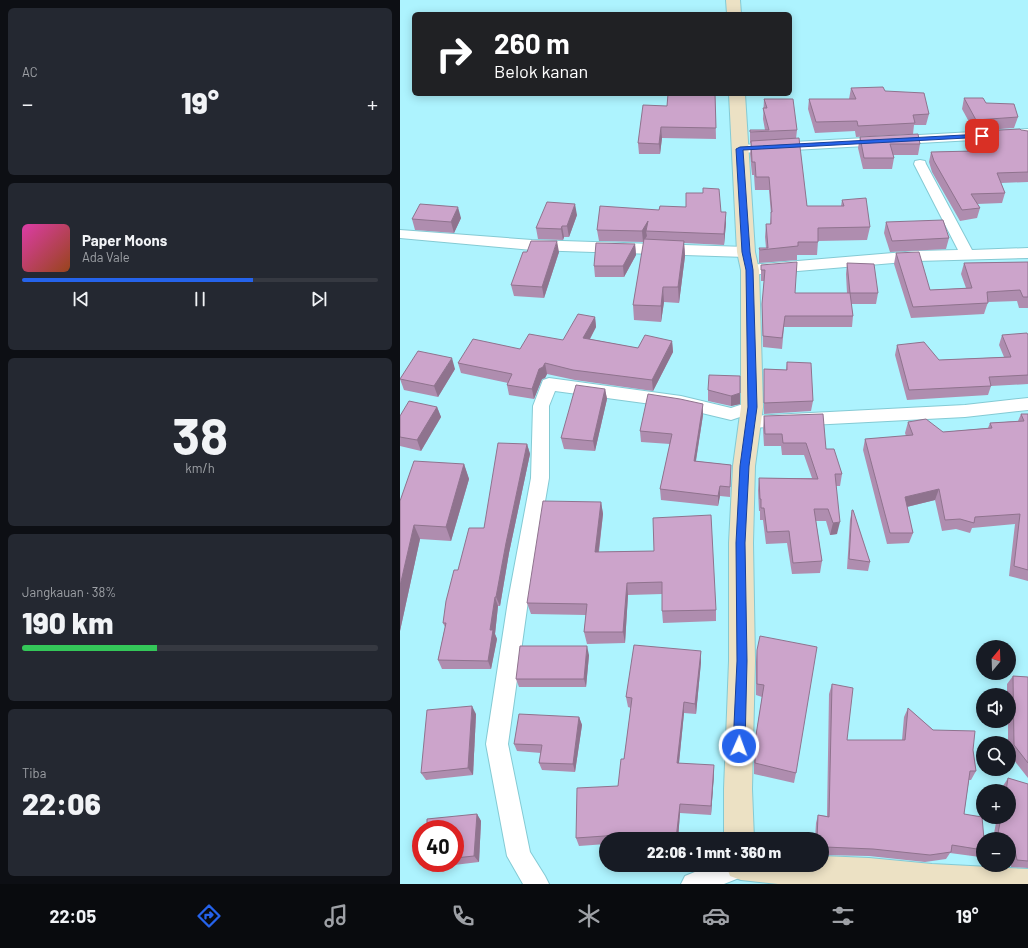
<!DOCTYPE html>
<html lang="id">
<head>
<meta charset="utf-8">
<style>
	:root { --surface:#171b24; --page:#242831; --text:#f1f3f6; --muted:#9ea1a6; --line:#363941; --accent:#2563eb }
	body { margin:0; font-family:Barlow,sans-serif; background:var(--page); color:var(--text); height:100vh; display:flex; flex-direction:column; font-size:15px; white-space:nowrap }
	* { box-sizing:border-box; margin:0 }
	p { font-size:13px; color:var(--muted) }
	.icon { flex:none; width:22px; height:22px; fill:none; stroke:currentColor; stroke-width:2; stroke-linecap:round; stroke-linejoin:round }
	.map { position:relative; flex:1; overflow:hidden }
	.side { display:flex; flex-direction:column; gap:8px; padding:8px; background:#0d0f14; width:400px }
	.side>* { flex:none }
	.hud { position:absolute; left:12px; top:12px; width:380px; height:84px; border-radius:6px; box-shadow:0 2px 10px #0003; background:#202124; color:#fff; overflow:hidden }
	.needle { width:26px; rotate:19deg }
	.controls { position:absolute; left:576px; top:640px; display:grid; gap:8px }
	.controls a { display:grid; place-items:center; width:40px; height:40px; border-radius:50%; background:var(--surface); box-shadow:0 2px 10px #0003; font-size:20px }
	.speed { position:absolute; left:12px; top:820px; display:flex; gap:8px; font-size:20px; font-weight:700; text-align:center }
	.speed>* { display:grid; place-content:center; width:52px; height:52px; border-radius:50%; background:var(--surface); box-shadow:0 2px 10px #0003; line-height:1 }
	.speed .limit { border:6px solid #d22; background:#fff; color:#111 }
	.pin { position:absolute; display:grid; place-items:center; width:34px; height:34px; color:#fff; margin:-17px; border-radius:8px; box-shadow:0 2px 6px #0006 }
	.me { position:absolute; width:44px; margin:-22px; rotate:2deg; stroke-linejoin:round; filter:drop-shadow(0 0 3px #0008) }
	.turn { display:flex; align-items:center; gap:14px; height:84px; padding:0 16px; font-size:18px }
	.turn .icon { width:52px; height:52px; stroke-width:2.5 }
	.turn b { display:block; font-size:28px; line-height:34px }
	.big { font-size:30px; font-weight:800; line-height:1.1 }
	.side .tile { flex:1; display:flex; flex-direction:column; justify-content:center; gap:6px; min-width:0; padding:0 14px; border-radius:6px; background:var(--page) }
	.side .dial { align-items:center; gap:0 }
	.dial b { font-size:52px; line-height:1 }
	.song { display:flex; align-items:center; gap:12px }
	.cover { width:48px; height:48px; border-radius:6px; background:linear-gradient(135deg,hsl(320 70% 55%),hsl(20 70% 35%)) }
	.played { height:4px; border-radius:2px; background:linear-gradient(90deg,var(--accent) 65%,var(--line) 65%) }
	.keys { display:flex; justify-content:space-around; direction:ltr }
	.heat { display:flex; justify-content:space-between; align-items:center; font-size:22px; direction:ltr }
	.charge { height:6px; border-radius:3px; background:linear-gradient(90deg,#34c759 38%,var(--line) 0) }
	.trip { position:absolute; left:199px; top:832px; width:230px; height:40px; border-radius:20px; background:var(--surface); box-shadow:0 2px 10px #0003; font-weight:800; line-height:40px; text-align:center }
	.menu { display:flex; height:64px; justify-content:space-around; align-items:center; background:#090b0e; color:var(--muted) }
	.menu .icon { width:28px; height:28px }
	.menu .active { color:var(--accent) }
	.menu b { font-size:18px; color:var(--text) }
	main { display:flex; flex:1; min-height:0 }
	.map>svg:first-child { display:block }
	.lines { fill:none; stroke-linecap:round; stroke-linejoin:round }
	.street-casing { stroke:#84cad4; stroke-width:2 }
	.secondary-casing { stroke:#84cad4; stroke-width:2 }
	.street { fill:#fff; fill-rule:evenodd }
	.secondary { fill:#ece1c4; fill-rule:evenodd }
	.wall { fill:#af8daf }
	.shaded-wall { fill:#8f738e }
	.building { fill:#cca4cb; stroke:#8f738e }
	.route { fill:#2563eb; stroke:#184099 }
</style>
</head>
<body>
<main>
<section class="side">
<div class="tile"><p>AC</p>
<div class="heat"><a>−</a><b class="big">19°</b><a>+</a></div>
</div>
<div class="tile">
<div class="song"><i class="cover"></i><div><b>Paper Moons</b><p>Ada Vale</p></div></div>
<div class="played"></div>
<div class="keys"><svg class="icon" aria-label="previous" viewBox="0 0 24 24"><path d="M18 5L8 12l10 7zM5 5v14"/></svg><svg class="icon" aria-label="pause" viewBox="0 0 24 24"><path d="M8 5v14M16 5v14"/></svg><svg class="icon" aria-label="next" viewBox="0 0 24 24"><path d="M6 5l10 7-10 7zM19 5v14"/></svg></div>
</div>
<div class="tile dial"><b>38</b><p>km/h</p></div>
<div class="tile"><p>Jangkauan · 38%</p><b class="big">190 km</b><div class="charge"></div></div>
<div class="tile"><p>Tiba</p><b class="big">22:06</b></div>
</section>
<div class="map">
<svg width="628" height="884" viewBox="0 0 628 884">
	<rect width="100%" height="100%" fill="#adf3fe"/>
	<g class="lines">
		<defs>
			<g id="street">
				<polygon points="628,129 628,137 340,153 336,152 334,149 336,146 340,145"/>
				<polygon points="520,160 525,161 526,164 572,250 628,248 628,258 517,261 350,275 345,273 343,270 345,267 350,265 517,251 558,250 514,164 515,161"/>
				<polygon points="0,230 132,240 346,247 351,249 353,252 351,255 346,257 132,250 0,238"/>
				<polygon points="149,378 281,396 331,408 352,401 358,403 360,407 358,411 331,420 281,408 155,391 149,406 149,478 128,601 108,744 130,852 145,876 149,884 123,884 107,856 86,744 108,601 131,478 133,406 143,380"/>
				<polygon points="628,398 628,410 565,417 350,428 344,427 342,422 344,417 350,416 565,405"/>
				<polygon points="312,865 352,865 353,866 349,874 324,884 281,884 285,876"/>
			</g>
			<g id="secondary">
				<polygon points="326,0 340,0 341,14 327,14"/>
				<polygon points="329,94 345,94 355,252 359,270 363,407 355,466 353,543 355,661 352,789 354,839 324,839 324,789 329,661 329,543 333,466 341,407 341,270 337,252"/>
				<polygon points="422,856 469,858 532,864 628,869 628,884 378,884 341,880 330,876 326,865 422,865"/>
			</g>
		</defs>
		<!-- street casing -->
		<use href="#street" class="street-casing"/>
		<!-- secondary casing -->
		<use href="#secondary" class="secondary-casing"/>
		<!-- street -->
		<use href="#street" class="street"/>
		<!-- secondary -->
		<use href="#secondary" class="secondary"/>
	</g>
	<!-- wall -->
	<g class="wall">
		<polygon points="451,88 485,91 529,114 526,125 514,125 513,134 456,137 455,131 415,133 408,109 409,99 449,99"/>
		<polygon points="315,94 316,139 262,138 260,154 239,154 238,143 267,106"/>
		<polygon points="564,98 586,103 618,117 614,128 574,131 562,109"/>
		<polygon points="364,99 397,130 396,139 407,206 441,206 442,200 470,227 467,240 418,241 417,255 397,255 397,260 359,263 359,248 366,248 365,237 366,224 370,224 371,215 369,190 355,190 354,175 352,175 350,154 351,143 350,143 350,130 365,130 363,119"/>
		<polygon points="582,131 628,131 628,182 601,183 605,193 602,203 577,204 580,208 577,218 560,221 532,172 529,162 531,152 571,151 572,147 583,147 580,141"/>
		<polygon points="460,137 520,144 518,155 493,155 494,158 492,169 463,169 458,148"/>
		<polygon points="259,210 321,212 326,223 324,245 284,243 285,256 279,303 264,302 261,322 234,320 233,305 244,241 243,242 199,241 197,230"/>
		<polygon points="177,215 169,237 164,237 163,240 138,239 136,228"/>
		<polygon points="61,218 54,233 15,230 12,219"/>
		<polygon points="486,222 549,238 546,249 490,252 484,233"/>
		<polygon points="235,244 236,255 224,277 195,277 194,266"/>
		<polygon points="127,252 159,252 144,298 114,296 111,285"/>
		<polygon points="496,253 530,290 566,288 561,274 564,263 628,262 628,308 619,308 617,301 588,302 584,314 511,318 494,264"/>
		<polygon points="447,263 478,293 476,304 451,304 453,316 452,327 384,327 382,349 363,347 362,315 364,281 361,281 361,265 395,293 447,293 446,274"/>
		<polygon points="195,317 196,327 190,339 238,348 272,341 273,352 253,391 175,380 147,374 145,378 142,379 134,399 109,395 107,385 108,383 61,373 58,363 120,349 163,340"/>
		<polygon points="602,335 628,335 628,384 591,386 588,395 507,400 495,355 497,345 539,360 604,357 599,345"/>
		<polygon points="387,362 413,401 411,411 364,414 364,369 386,370"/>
		<polygon points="55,369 38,397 4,390 0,379"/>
		<polygon points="205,389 207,399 195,451 164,449 161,438"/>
		<polygon points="308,390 340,393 340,404 331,406 308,401"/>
		<polygon points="37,407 41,417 21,451 0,446 0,416"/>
		<polygon points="621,414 628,414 628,581 609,576 615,524 572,528 570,533 556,529 542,531 535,500 507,507 513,533 509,543 487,544 463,450 465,439 506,436 505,433 508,422 543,432 588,428 590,423 618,421"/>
		<polygon points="303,415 296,461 331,465 330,497 320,496 318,506 261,500 260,489 270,444 241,442 240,431"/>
		<polygon points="364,416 426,449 442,474 440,486 436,486 437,534 430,535 426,521 416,521 422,561 420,573 392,574 387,543 366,544 363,520 360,520 360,511 359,511 358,490 359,478 412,478 404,455 382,455 381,446 364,446 363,429"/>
		<polygon points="127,444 130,454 109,553 100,606 98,606 95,634 97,639 91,669 42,669 38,660 45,627 43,623 84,528"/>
		<polygon points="64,464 69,479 51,541 20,539 0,631 0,501"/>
		<polygon points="201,502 203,514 199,552 254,551 316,610 316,621 263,623 262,611 262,594 228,595 225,643 187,644 184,632 186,615 131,614 127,603"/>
		<polygon points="452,510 470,562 468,571 447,569 450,520"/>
		<polygon points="357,650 396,773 394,783 354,774 354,746 356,735 362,697 356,695 356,662"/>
		<polygon points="301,651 301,662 296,714 284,713 279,763 314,774 311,815 280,813 278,839 206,839 206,844 179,846 176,838 218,786 224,759 231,708 228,707 226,697"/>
		<polygon points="189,655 186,687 119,687 116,679"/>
		<polygon points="613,676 628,677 628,778 609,754 609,743 608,743 608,721 609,721 609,695 607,695 607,684"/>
		<polygon points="432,684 447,740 502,740 504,717 508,708 533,730 573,750 576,771 571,780 569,780 564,814 583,850 583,853 580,857 550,853 546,859 525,862 469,856 422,855 422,839 415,839 416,823 418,815 427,816 429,694"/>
		<polygon points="76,714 73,775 26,780 21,773"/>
		<polygon points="179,717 182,725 175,772 142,770 139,763 141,753 117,751 114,744"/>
		<polygon points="608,778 628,784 628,868 611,867 609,855 609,839 593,839 597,817 609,817 609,791 602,791 603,786"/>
		<polygon points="77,814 81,821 79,862 29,868 25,863 55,863 55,829"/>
	</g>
	<!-- shaded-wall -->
	<g class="shaded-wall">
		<polygon points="261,127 262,138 260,154 259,144"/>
		<polygon points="175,204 177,215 169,237 167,226"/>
		<polygon points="58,207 61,218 54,233 51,222"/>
		<polygon points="326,212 326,223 324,245 324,234"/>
		<polygon points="248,221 246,231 247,236 243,242 242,231"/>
		<polygon points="162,226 164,237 163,240 161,229"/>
		<polygon points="157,241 159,252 144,298 142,287"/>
		<polygon points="284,241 285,256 279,303 278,287"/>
		<polygon points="235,244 236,255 224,277 223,266"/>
		<polygon points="263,287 264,302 261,322 261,306"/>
		<polygon points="195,317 196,327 185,348 183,338"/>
		<polygon points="272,341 273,352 253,391 252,380"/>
		<polygon points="52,358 55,369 38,397 34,386"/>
		<polygon points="145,363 147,374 145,378 142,379 134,399 132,389 139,369"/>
		<polygon points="205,389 207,399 195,451 193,441"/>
		<polygon points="340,393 340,404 331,406 331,396"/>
		<polygon points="303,404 303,415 294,472 294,461"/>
		<polygon points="37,407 41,417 21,451 17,440"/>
		<polygon points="127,444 130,454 109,553 100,606 96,597 106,543"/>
		<polygon points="64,464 69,479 51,541 46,527"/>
		<polygon points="320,486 320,496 318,506 318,496"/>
		<polygon points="539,489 535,500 502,508 505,497"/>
		<polygon points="201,502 203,514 197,564 195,552"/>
		<polygon points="440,522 437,534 430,535 433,523"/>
		<polygon points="14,525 20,539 0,631 0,586"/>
		<polygon points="227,583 228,595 225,643 223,632"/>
		<polygon points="95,597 98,606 95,634 97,639 91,669 88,661 90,630"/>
		<polygon points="187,646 189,655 186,687 184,679"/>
		<polygon points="301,651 301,662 296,714 295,704"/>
		<polygon points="284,702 284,713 278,772 277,763"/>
		<polygon points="72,706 76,714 73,775 68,768"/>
		<polygon points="179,717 182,725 175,772 173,764"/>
		<polygon points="314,765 314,774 311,815 311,806"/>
		<polygon points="280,804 280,813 278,839 276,839"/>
		<polygon points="77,814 81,821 79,862 74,856"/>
	</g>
	<!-- building -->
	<g class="building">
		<polygon points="483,87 485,91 524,93 529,114 513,115 515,123 458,126 457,121 416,122 409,99 456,99 451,88"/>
		<polygon points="268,94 315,94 316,128 261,127 259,144 238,143 243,105 267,106"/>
		<polygon points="564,98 583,98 586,103 614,104 618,117 576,120"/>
		<polygon points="364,99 393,99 397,130 350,132 350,130 369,130 363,108 367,108"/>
		<polygon points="620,129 621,130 628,131 628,172 597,173 605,193 571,194 580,208 562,210 534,161 531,152 574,151 572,147 591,147 582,131"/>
		<polygon points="518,134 520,144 490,144 494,158 464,158 460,137"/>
		<polygon points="399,138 407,206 444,206 442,200 466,198 470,227 418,228 418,242 398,242 398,246 360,250 359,248 368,248 366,224 371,224 371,212 372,212 369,177 356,177 355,162 352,162 351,141"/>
		<polygon points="303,188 319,189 321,212 326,212 324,234 246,231 248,221 242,231 197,230 200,206 259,210 260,206 286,207 286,193 303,193"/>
		<polygon points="147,202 175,204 167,226 162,226 161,229 136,228"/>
		<polygon points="20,204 58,207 51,222 12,219"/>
		<polygon points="543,220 549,238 492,241 486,222"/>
		<polygon points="244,239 284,241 278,287 263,287 261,306 233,305"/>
		<polygon points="131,241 157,241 142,287 111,285 123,252 127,252"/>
		<polygon points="196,243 235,244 223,266 194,266"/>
		<polygon points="519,252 530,290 572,288 564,263 628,262 628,297 623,297 620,290 587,292 588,303 513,307 496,253"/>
		<polygon points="397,262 395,293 450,293 453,316 385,316 382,338 363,336 362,304 365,270 361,270 361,265"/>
		<polygon points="447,263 474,264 478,293 450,293"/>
		<polygon points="178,314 195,317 183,338 238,348 245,335 272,341 252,380 173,370 145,363 143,367 139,369 132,389 107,385 112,374 58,363 73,339 120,349 129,334 163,340"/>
		<polygon points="627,333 628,335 628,375 589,377 591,386 509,390 497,345 524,342 539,360 611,357 602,335"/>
		<polygon points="18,351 52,358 34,386 0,379"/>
		<polygon points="387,362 411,363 413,401 364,403 364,369 387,370"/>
		<polygon points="309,375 340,376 340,393 331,396 308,390"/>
		<polygon points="176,385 205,389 193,441 161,438"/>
		<polygon points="248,394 280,399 303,404 294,461 331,465 330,487 320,486 318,496 260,489 272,434 240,431"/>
		<polygon points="9,401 37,407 17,440 0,437 0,416"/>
		<polygon points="423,414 426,449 434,449 442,474 435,474 440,522 433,523 428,509 414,509 422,561 393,563 389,531 367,532 364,508 361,508 361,499 360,499 359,478 418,479 406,443 383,443 382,434 365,434 364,416"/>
		<polygon points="621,414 628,414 628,570 614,566 620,514 575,517 574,523 560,519 545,520 539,489 505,497 513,533 490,533 465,439 513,435 508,422 526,419 543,432 592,428 590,423 624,421"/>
		<polygon points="98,443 127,444 106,543 96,597 95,597 90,630 93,630 88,661 38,660 46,623 43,623 46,601 54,570 58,570 69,528 84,528"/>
		<polygon points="14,461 64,464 46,527 14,525 0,586 0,501"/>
		<polygon points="143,501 201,502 195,552 254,551 253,518 311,515 316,610 262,611 262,582 227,583 223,632 184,632 187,604 127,603"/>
		<polygon points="452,510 453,510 470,562 449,559"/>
		<polygon points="360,636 417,647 396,773 355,763 356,735 364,685 357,684 357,650"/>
		<polygon points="234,645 301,651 295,704 284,702 277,763 314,765 311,806 280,804 276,839 218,839 219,835 176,838 177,788 218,786 221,759 224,759 232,698 226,697"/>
		<polygon points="120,646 187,646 184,679 116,679"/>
		<polygon points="613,676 628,677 628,763 614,745"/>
		<polygon points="432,684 453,688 447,740 505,740 508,708 533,730 575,731 573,750 576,771 570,771 564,814 582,817 584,839 583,839 583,850 552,845 551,852 530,855 473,849 425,847 423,850 422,850 422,839 417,839 418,815 429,817"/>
		<polygon points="72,706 68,768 21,773 27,710"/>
		<polygon points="119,714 179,717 173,764 139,763 142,745 114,744"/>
		<polygon points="608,778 628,784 628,861 617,860 614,846 609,846 609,839 597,839 601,817 609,817 609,791 606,791"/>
		<polygon points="77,814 74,856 55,858 55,829 27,829 27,819"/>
	</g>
	<!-- route -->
	<polygon class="route" points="582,134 585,134 585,137 343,150 350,252 353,270 357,407 349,466 345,543 347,661 345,746 343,750 339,752 335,750 333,746 337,661 336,543 340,466 348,407 346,270 342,252 336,149 340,147"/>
</svg>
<div class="controls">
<a><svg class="needle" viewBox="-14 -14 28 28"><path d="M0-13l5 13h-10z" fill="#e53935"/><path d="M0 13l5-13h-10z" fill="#9ea1a6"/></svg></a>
<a><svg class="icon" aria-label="sound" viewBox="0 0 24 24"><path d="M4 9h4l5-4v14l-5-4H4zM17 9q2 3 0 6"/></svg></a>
<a><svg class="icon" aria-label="search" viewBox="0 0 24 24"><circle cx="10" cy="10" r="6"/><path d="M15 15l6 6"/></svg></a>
<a>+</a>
<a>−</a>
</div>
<div class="speed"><div class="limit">40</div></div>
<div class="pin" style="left:582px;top:136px;background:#d93025"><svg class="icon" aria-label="arrive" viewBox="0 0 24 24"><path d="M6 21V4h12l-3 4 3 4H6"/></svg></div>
<svg class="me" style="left:339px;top:746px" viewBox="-20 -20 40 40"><circle r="17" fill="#2563eb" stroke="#fff" stroke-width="3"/><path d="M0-11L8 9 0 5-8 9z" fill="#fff"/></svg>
<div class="trip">22:06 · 1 mnt · 360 m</div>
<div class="hud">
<div class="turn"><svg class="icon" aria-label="right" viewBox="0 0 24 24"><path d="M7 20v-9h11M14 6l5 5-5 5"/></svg><div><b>260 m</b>Belok kanan</div></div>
</div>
</div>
</main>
<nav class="menu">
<b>22:05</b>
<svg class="icon active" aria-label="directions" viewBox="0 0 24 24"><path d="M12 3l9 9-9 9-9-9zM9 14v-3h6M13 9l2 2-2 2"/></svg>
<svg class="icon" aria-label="music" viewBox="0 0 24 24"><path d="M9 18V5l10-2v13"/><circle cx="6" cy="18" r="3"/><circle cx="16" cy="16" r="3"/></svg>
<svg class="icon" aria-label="phone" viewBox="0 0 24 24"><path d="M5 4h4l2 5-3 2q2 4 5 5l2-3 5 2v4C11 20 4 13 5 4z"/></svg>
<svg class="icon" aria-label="climate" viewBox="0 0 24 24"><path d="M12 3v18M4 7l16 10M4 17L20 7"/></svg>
<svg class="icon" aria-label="car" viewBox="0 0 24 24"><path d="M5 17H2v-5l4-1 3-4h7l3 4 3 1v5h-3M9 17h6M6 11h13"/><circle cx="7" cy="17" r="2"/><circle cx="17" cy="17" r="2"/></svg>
<svg class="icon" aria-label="filters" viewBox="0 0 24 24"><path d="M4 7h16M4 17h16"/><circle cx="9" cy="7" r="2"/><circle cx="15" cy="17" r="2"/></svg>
<b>19°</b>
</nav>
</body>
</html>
